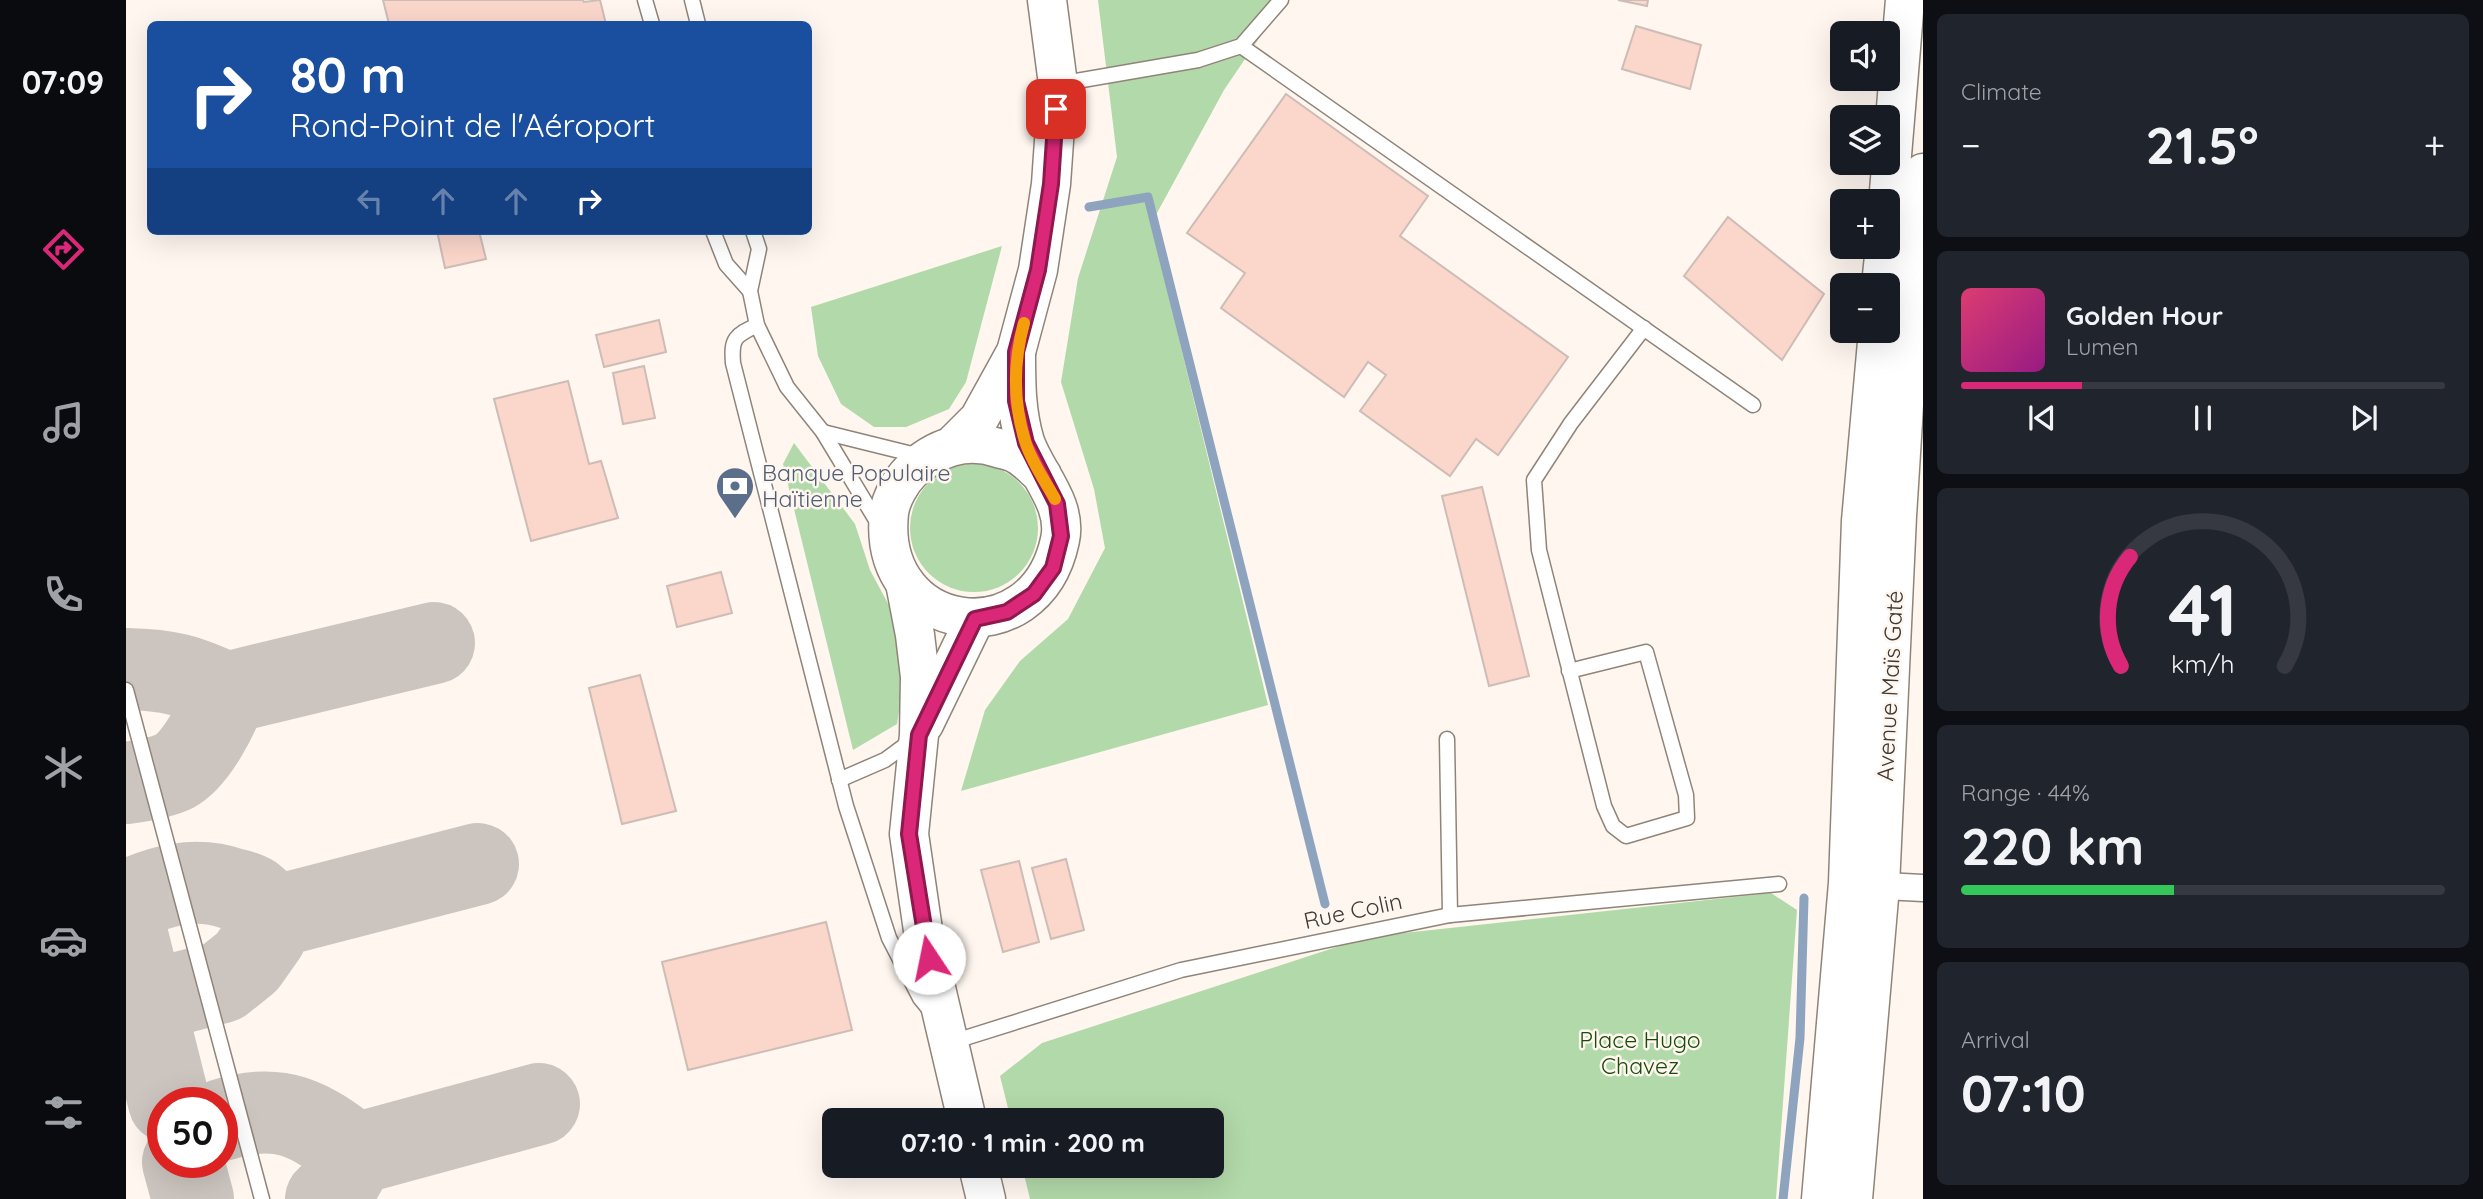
<!DOCTYPE html>
<html lang="en">
<head>
<meta charset="utf-8">
<style>
	:root { --surface:#171b24; --page:#20242c; --text:#f1f3f6; --muted:#9ea1a6; --line:#363941; --accent:#db2777 }
	body { margin:0; font-family:Quicksand,sans-serif; background:var(--page); color:var(--text); height:100vh; display:flex; flex-direction:column; font-size:26px; white-space:nowrap }
	* { box-sizing:border-box; margin:0 }
	p { font-size:23px; color:var(--muted) }
	.icon { flex:none; width:38px; height:38px; fill:none; stroke:currentColor; stroke-width:2; stroke-linecap:round; stroke-linejoin:round }
	.map { position:relative; flex:1; overflow:hidden }
	.sheet { display:flex; flex-direction:column; gap:14px; padding:14px; background:#0d0f14; width:560px }
	.sheet>* { flex:none }
	.guide { position:absolute; left:21px; top:21px; width:665px; height:214px; border-radius:10px; box-shadow:0 7px 28px #0002; background:#1a4fa0; color:#fff; overflow:hidden }
	.fabs { position:absolute; left:1704px; top:21px; display:grid; gap:14px }
	.fabs a { display:grid; place-items:center; width:70px; height:70px; border-radius:10px; background:var(--surface); box-shadow:0 7px 28px #0002; font-size:35px }
	.speed { position:absolute; left:21px; top:1087px; display:flex; gap:14px; font-size:35px; font-weight:700; text-align:center }
	.speed>* { display:grid; place-content:center; width:91px; height:91px; border-radius:50%; background:var(--surface); box-shadow:0 7px 28px #0002; line-height:1 }
	.speed .limit { border:10px solid #d22; background:#fff; color:#111 }
	.pin { position:absolute; display:grid; place-items:center; width:60px; height:60px; color:#fff; margin:-30px; border-radius:14px; box-shadow:0 4px 10px #0006 }
	.me { position:absolute; width:77px; margin:-38px; rotate:349deg; stroke-linejoin:round; filter:drop-shadow(0 0 5px #0008) }
	.turn { display:flex; align-items:center; gap:24px; height:147px; padding:0 28px; font-size:32px }
	.turn .icon { width:91px; height:91px; stroke-width:2.5 }
	.turn b { display:block; font-size:49px; line-height:60px }
	.lanes { display:flex; align-items:center; height:66px; padding:0 28px; background:#0003; justify-content:center; gap:35px; direction:ltr }
	.lanes .off { opacity:.35 }
	.big { font-size:52px; font-weight:700; line-height:1.1 }
	.sheet .widget { flex:1; display:flex; flex-direction:column; justify-content:center; gap:10px; min-width:0; padding:0 24px; border-radius:10px; background:var(--page) }
	.sheet .dial { align-items:center; gap:0 }
	.dial svg { height:182px; overflow:visible; fill:none; stroke:var(--line); stroke-width:7; stroke-linecap:round; text-anchor:middle }
	.dial text { fill:var(--text); stroke:none }
	.song { display:flex; align-items:center; gap:21px }
	.cover { width:84px; height:84px; border-radius:10px; background:linear-gradient(135deg,hsl(340 70% 55%),hsl(310 70% 35%)) }
	.played { height:7px; border-radius:4px; background:linear-gradient(90deg,var(--accent) 25%,var(--line) 25%) }
	.keys { display:flex; justify-content:space-around; direction:ltr }
	.heat { display:flex; justify-content:space-between; align-items:center; font-size:38px; direction:ltr }
	.charge { height:10px; border-radius:5px; background:linear-gradient(90deg,#34c759 44%,var(--line) 0) }
	.trip { position:absolute; left:696px; top:1108px; width:402px; height:70px; border-radius:10px; background:var(--surface); box-shadow:0 7px 28px #0002; font-weight:700; line-height:70px; text-align:center }
	main { display:flex; flex:1; min-height:0 }
	.tab-bar { display:flex; flex-direction:column; width:126px; justify-content:space-around; align-items:center; background:#090b0e; color:var(--muted) }
	.tab-bar .icon { width:49px; height:49px }
	.tab-bar .active { color:var(--accent) }
	.tab-bar b { font-size:32px; color:var(--text) }
	.map>svg:first-child { display:block }
	.green { fill:#b2d9a9 }
	.lines { fill:none; stroke-linecap:round; stroke-linejoin:round }
	.stream { stroke:#8da3be; stroke-width:9 }
	.taxiway { stroke:#ccc5bf; stroke-width:82 }
	.building { fill:#fbd6ca; stroke:#cebcb6; stroke-width:2 }
	.lane-casing { stroke:#908479; stroke-width:17 }
	.street-casing { stroke:#908479; stroke-width:29 }
	.secondary-casing { stroke:#908479; stroke-width:41 }
	.lane { stroke:#fff; stroke-width:14 }
	.street { stroke:#fff; stroke-width:26 }
	.secondary { stroke:#fff; stroke-width:38 }
	.route-casing { stroke:#8e194d; stroke-width:18 }
	.route { stroke:#db2777; stroke-width:12 }
	.slow { stroke:#f59e0b; stroke-width:12 }
	.labels { text-anchor:middle; stroke-width:5; stroke-linejoin:round; paint-order:stroke }
	.service-label { font-size:23px; fill:#4e5e75; stroke:#fef6ef; text-anchor:start }
	.street-label { font-size:23px; fill:#3f3935; stroke:#fef6ef }
	.park-label { font-size:23px; fill:#184d07; stroke:#fef6ef }
</style>
</head>
<body>
<main>
<nav class="tab-bar">
<b>07:09</b>
<svg class="icon active" aria-label="directions" viewBox="0 0 24 24"><path d="M12 3l9 9-9 9-9-9zM9 14v-3h6M13 9l2 2-2 2"/></svg>
<svg class="icon" aria-label="music" viewBox="0 0 24 24"><path d="M9 18V5l10-2v13"/><circle cx="6" cy="18" r="3"/><circle cx="16" cy="16" r="3"/></svg>
<svg class="icon" aria-label="phone" viewBox="0 0 24 24"><path d="M5 4h4l2 5-3 2q2 4 5 5l2-3 5 2v4C11 20 4 13 5 4z"/></svg>
<svg class="icon" aria-label="climate" viewBox="0 0 24 24"><path d="M12 3v18M4 7l16 10M4 17L20 7"/></svg>
<svg class="icon" aria-label="car" viewBox="0 0 24 24"><path d="M5 17H2v-5l4-1 3-4h7l3 4 3 1v5h-3M9 17h6M6 11h13"/><circle cx="7" cy="17" r="2"/><circle cx="17" cy="17" r="2"/></svg>
<svg class="icon" aria-label="filters" viewBox="0 0 24 24"><path d="M4 7h16M4 17h16"/><circle cx="9" cy="7" r="2"/><circle cx="15" cy="17" r="2"/></svg>
</nav>
<div class="map">
<svg width="1797" height="1199" viewBox="0 0 1797 1199">
	<rect width="100%" height="100%" fill="#fef6ef"/>
	<!-- green -->
	<g class="green">
		<polygon points="972,0 1159,0 1098,90 1025,224 1142,705 835,791 859,710 894,661 942,619 979,548 968,489 935,382 952,278 991,157"/>
		<polygon points="876,246 840,382 823,409 780,427 748,427 715,404 692,356 685,307"/>
		<polygon points="668,443 729,524 744,570 767,613 776,643 776,691 771,724 727,750 657,464"/>
		<circle cx="848" cy="528" r="64"/>
		<polygon points="1645,893 1671,910 1650,1199 904,1199 896,1166 1087,1166 1087,1120 885,1120 874,1076 916,1043 1241,937"/>
	</g>
	<g class="lines">
		<!-- stream -->
		<g class="stream">
			<polyline points="963,207 1022,197 1199,904"/>
			<polyline points="1657,1199 1674,1038 1678,898"/>
		</g>
		<!-- taxiway -->
		<g class="taxiway">
			<path d="M0,669c44,1 61,6 100,24"/>
			<path d="M0,783c15,-2 35,-5 49,-12 21,-11 44,-56 51,-78l208,-50"/>
			<path d="M0,902c35,-17 69,-26 107,-13 7,2 16,4 21,8 7,5 13,14 19,20"/>
			<polyline points="0,931 43,1102"/>
			<polyline points="15,993 38,997 96,982 121,962 140,935 147,917 352,864"/>
			<path d="M96,1120c58,-19 89,-1 133,34"/>
			<polyline points="57,1162 67,1199"/>
			<polyline points="200,1199 207,1193 229,1154 413,1104"/>
		</g>
	</g>
	<!-- building -->
	<g class="building">
		<polygon points="257,0 457,0 458,2 474,0 480,24 263,24"/>
		<polygon points="1492,0 1522,0 1521,6"/>
		<polygon points="1510,26 1575,45 1564,89 1496,69"/>
		<polygon points="1160,94 1302,196 1274,236 1442,357 1372,455 1350,439 1324,476 1234,411 1260,375 1242,362 1218,397 1095,308 1119,273 1061,233"/>
		<polygon points="1602,217 1698,294 1656,360 1558,276"/>
		<polygon points="311,231 353,231 360,259 319,268"/>
		<polygon points="533,320 540,352 478,367 470,335"/>
		<polygon points="518,366 529,418 497,424 487,373"/>
		<polygon points="442,381 463,464 475,461 492,518 405,541 368,399"/>
		<polygon points="1356,487 1403,676 1363,686 1316,496"/>
		<polygon points="595,572 606,613 551,627 541,586"/>
		<polygon points="514,675 550,811 496,824 463,688"/>
		<polygon points="940,859 958,930 925,939 906,868"/>
		<polygon points="893,861 913,942 877,952 855,870"/>
		<polygon points="700,922 726,1030 562,1070 536,962"/>
	</g>
	<g class="lines">
		<defs>
			<g id="lane">
				<polyline points="519,0 526,24"/>
				<polyline points="566,0 572,24"/>
				<polyline points="1115,46 1627,405"/>
				<polyline points="933,84 1072,60 1115,46 1155,0"/>
				<polyline points="587,231 600,264 624,291"/>
				<polyline points="627,231 633,249 624,291 631,325 661,387 697,432 753,525"/>
				<path d="M631,325c-22,11 -26,13 -24,38l113,443 43,132 31,60 9,11"/>
				<polyline points="697,432 794,456"/>
				<polyline points="1443,671 1520,652 1560,795 1561,818 1500,836 1487,826 1478,806 1413,550 1408,480 1445,423 1518,328"/>
				<polyline points="0,690 136,1199"/>
				<polyline points="1321,739 1324,915"/>
				<polyline points="713,780 759,760 786,740"/>
				<polyline points="823,1043 1055,970 1324,915 1653,884"/>
			</g>
			<polyline id="street" points="1739,885 1797,888"/>
			<g id="secondary">
				<polyline points="1762,203 1779,0"/>
				<polyline points="1755,285 1759,247"/>
				<path d="M890,352c0,31 0,60 9,90 11,32 43,62 35,98 -25,119 -184,94 -171,-27 2,-15 12,-32 22,-42 24,-23 55,-34 87,-23 6,2 14,3 20,7 9,5 17,14 24,20"/>
				<polyline points="827,445 853,419 890,352 912,270 925,184 932,84 921,0"/>
				<polyline points="779,583 789,635 794,677 793,735 783,834 798,937 841,1120"/>
				<polyline points="798,724 849,619"/>
				<polyline points="852,1166 860,1199"/>
				<polyline points="1695,1199 1722,883 1735,521 1752,331"/>
				<polyline points="1727,1199 1754,886 1771,516 1783,326 1797,173"/>
			</g>
		</defs>
		<!-- lane casing -->
		<use href="#lane" class="lane-casing"/>
		<!-- street casing -->
		<use href="#street" class="street-casing"/>
		<!-- secondary casing -->
		<use href="#secondary" class="secondary-casing"/>
		<!-- lane -->
		<use href="#lane" class="lane"/>
		<!-- street -->
		<use href="#street" class="street"/>
		<!-- secondary -->
		<use href="#secondary" class="secondary"/>
	</g>
	<g class="lines">
		<defs>
			<polyline id="route" points="803,958 783,834 793,735 849,619 881,612 908,594 927,568 935,536 931,504 900,443 890,401 890,352 912,270 925,184 930,109"/>
		</defs>
		<!-- route casing -->
		<use href="#route" class="route-casing"/>
		<!-- route -->
		<use href="#route" class="route"/>
		<!-- slow -->
		<path class="slow" d="M898,323c-11,40 -11,79 1,118 6,20 20,40 30,58"/>
	</g>
	<!-- icons -->
	<defs>
		<symbol id="bank-pin" viewBox="-11 -11 22 30"><path d="M0 17L-7.5 6A9.5 9.5 0 1 1 7.5 6Z" fill="#5c6f8a" stroke="#fef6ef"/><path d="M-6-4H6V4H-6ZM0-2.3a2.3 2.3 0 1 0 0 4.6a2.3 2.3 0 1 0 0-4.6Z" fill="#fff"/></symbol>
	</defs>
	<g fill-rule="evenodd">
		<use href="#bank-pin" x="587" y="464" width="44" height="60"/>
	</g>
	<g class="labels">
		<!-- service labels -->
		<g class="service-label">
			<text x="636" y="481">Banque Populaire<tspan x="636" dy="26">Haïtienne</tspan></text>
		</g>
		<!-- street labels -->
		<g class="street-label">
			<text transform="translate(1764 686) rotate(-87)" y="8">Avenue Maïs Gaté</text>
			<text transform="translate(1227 911) rotate(-12)" y="8">Rue Colin</text>
		</g>
		<!-- park labels -->
		<g class="park-label">
			<text x="1514" y="1048">Place Hugo<tspan x="1514" dy="26">Chavez</tspan></text>
		</g>
	</g>
</svg>
<div class="fabs">
<a><svg class="icon" aria-label="sound" viewBox="0 0 24 24"><path d="M4 9h4l5-4v14l-5-4H4zM17 9q2 3 0 6"/></svg></a>
<a><svg class="icon" aria-label="layers" viewBox="0 0 24 24"><path d="M12 4l9 5-9 5-9-5zM3 14l9 5 9-5"/></svg></a>
<a>+</a>
<a>−</a>
</div>
<div class="speed"><div class="limit">50</div></div>
<div class="pin" style="left:930px;top:109px;background:#d93025"><svg class="icon" aria-label="arrive" viewBox="0 0 24 24"><path d="M6 21V4h12l-3 4 3 4H6"/></svg></div>
<svg class="me" style="left:803px;top:958px" viewBox="-20 -20 40 40"><circle r="19" fill="#fff"/><path d="M0-13L10 11 0 6-10 11z" fill="#db2777"/></svg>
<div class="trip">07:10 · 1 min · 200 m</div>
<div class="guide">
<div class="turn"><svg class="icon" aria-label="right" viewBox="0 0 24 24"><path d="M7 20v-9h11M14 6l5 5-5 5"/></svg><div><b>80 m</b>Rond-Point de l'Aéroport</div></div>
<div class="lanes"><svg class="icon off" aria-label="left" viewBox="0 0 24 24"><path d="M17 20v-9H6M10 6l-5 5 5 5"/></svg><svg class="icon off" aria-label="ahead" viewBox="0 0 24 24"><path d="M12 20V5M6 11l6-6 6 6"/></svg><svg class="icon off" aria-label="ahead" viewBox="0 0 24 24"><path d="M12 20V5M6 11l6-6 6 6"/></svg><svg class="icon" aria-label="right" viewBox="0 0 24 24"><path d="M7 20v-9h11M14 6l5 5-5 5"/></svg></div>
</div>
</div>
<section class="sheet">
<div class="widget"><p>Climate</p>
<div class="heat"><a>−</a><b class="big">21.5°</b><a>+</a></div>
</div>
<div class="widget">
<div class="song"><i class="cover"></i><div><b>Golden Hour</b><p>Lumen</p></div></div>
<div class="played"></div>
<div class="keys"><svg class="icon" aria-label="previous" viewBox="0 0 24 24"><path d="M18 5L8 12l10 7zM5 5v14"/></svg><svg class="icon" aria-label="pause" viewBox="0 0 24 24"><path d="M8 5v14M16 5v14"/></svg><svg class="icon" aria-label="next" viewBox="0 0 24 24"><path d="M6 5l10 7-10 7zM19 5v14"/></svg></div>
</div>
<div class="widget dial"><svg viewBox="0 0 100 80">
<path d="M14 69A42 42 0 1 1 86 69"/>
<path d="M14 69A42 42 0 0 1 18 21" stroke="#db2777"/>
<text x="50" y="56" font-size="32" font-weight="700">41</text>
<text x="50" y="72" font-size="11">km/h</text>
</svg></div>
<div class="widget"><p>Range · 44%</p><b class="big">220 km</b><div class="charge"></div></div>
<div class="widget"><p>Arrival</p><b class="big">07:10</b></div>
</section>
</main>
</body>
</html>
